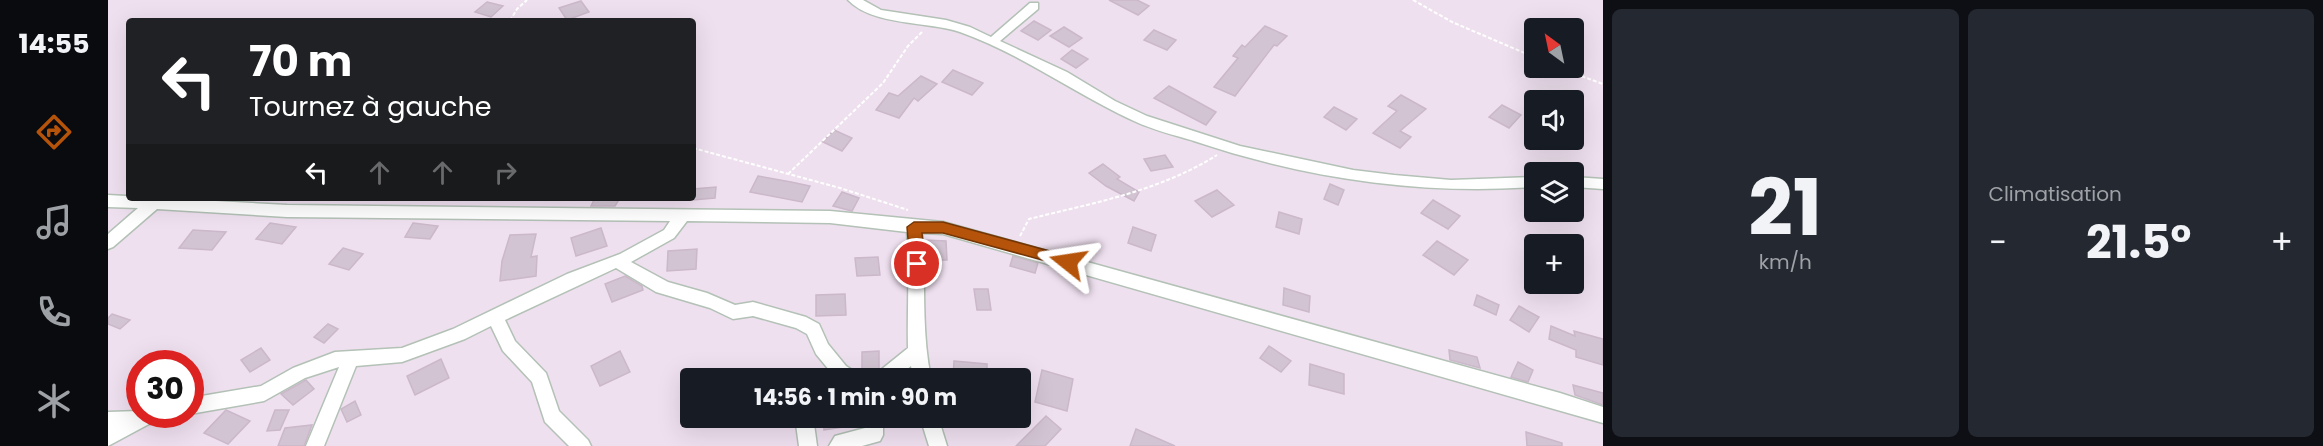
<!DOCTYPE html>
<html lang="fr">
<head>
<meta charset="utf-8">
<style>
	:root { --surface:#171b24; --page:#242831; --text:#f1f3f6; --muted:#9ea1a6; --accent:#b45309 }
	body { margin:0; font-family:Poppins,sans-serif; background:var(--page); color:var(--text); height:100vh; display:flex; flex-direction:column; font-size:22px; white-space:nowrap }
	* { box-sizing:border-box; margin:0 }
	p { font-size:20px; color:var(--muted) }
	.icon { flex:none; width:33px; height:33px; fill:none; stroke:currentColor; stroke-width:2; stroke-linecap:round; stroke-linejoin:round }
	.map { position:relative; flex:1; overflow:hidden }
	.side { display:flex; flex-direction:column; gap:9px; padding:9px; background:#0d0f14; width:720px }
	.side>* { flex:none }
	.guide { position:absolute; left:18px; top:18px; width:570px; height:183px; border-radius:6px; box-shadow:0 6px 24px #0002; background:#202124; color:#fff; overflow:hidden }
	.needle { width:39px; rotate:327deg }
	.buttons { position:absolute; left:1416px; top:18px; display:grid; gap:12px }
	.buttons a { display:grid; place-items:center; width:60px; height:60px; border-radius:6px; background:var(--surface); box-shadow:0 6px 24px #0002; font-size:30px }
	.speed { position:absolute; left:18px; top:350px; display:flex; gap:12px; font-size:30px; font-weight:700; text-align:center }
	.speed>* { display:grid; place-content:center; width:78px; height:78px; border-radius:50%; background:var(--surface); box-shadow:0 6px 24px #0002; line-height:1 }
	.speed .limit { border:9px solid #d22; background:#fff; color:#111 }
	.pin { position:absolute; display:grid; place-items:center; width:51px; height:51px; color:#fff; margin:-26px; border:3px solid #fff; border-radius:50%; box-shadow:0 2px 6px #0007 }
	.me { position:absolute; width:66px; margin:-33px; rotate:285deg; stroke-linejoin:round; filter:drop-shadow(0 0 4px #0008) }
	.turn { display:flex; align-items:center; gap:21px; height:126px; padding:0 24px; font-size:27px }
	.turn .icon { width:78px; height:78px; stroke-width:2.5 }
	.turn b { display:block; font-size:42px; line-height:51px }
	.lanes { display:flex; align-items:center; height:57px; padding:0 24px; background:#0003; justify-content:center; gap:30px; direction:ltr }
	.lanes .off { opacity:.35 }
	.big { font-size:45px; font-weight:700; line-height:1.1 }
	.side .tile { flex:1; display:flex; flex-direction:column; justify-content:center; gap:9px; min-width:0; padding:0 21px; border-radius:9px; background:var(--page) }
	.side .dial { align-items:center; gap:0 }
	.dial b { font-size:78px; line-height:1 }
	.heat { display:flex; justify-content:space-between; align-items:center; font-size:33px; direction:ltr }
	.side .tiles { flex:1; display:grid; gap:9px; grid-template-columns:repeat(2,1fr) }
	.trip { position:absolute; left:572px; top:368px; width:351px; height:60px; border-radius:6px; background:var(--surface); box-shadow:0 6px 24px #0002; font-weight:700; line-height:60px; text-align:center }
	main { display:flex; flex:1; min-height:0 }
	.menu { display:flex; flex-direction:column; width:108px; justify-content:space-around; align-items:center; background:#090b0e; color:var(--muted) }
	.menu .icon { width:42px; height:42px }
	.menu .current { color:var(--accent) }
	.menu b { font-size:27px; color:var(--text) }
	.map>svg:first-child { display:block }
	.building { fill:#d2c4d2; stroke:#cbb8ca; stroke-width:1.5 }
	.lines { fill:none; stroke-linecap:round; stroke-linejoin:round }
	.minor-casing { stroke:#b3c1b6; stroke-width:3 }
	.path { stroke:#fff; stroke-width:2; stroke-dasharray:4 2; stroke-linecap:butt }
	.minor { fill:#fff; fill-rule:evenodd }
	.route { fill:#b45309; stroke:#753606; stroke-width:1.5 }
</style>
</head>
<body>
<main>
<nav class="menu">
<b>14:55</b>
<svg class="icon current" aria-label="directions" viewBox="0 0 24 24"><path d="M12 3l9 9-9 9-9-9zM9 14v-3h6M13 9l2 2-2 2"/></svg>
<svg class="icon" aria-label="music" viewBox="0 0 24 24"><path d="M9 18V5l10-2v13"/><circle cx="6" cy="18" r="3"/><circle cx="16" cy="16" r="3"/></svg>
<svg class="icon" aria-label="phone" viewBox="0 0 24 24"><path d="M5 4h4l2 5-3 2q2 4 5 5l2-3 5 2v4C11 20 4 13 5 4z"/></svg>
<svg class="icon" aria-label="climate" viewBox="0 0 24 24"><path d="M12 3v18M4 7l16 10M4 17L20 7"/></svg>
</nav>
<div class="map">
<svg width="1495" height="446" viewBox="0 0 1495 446">
	<rect width="100%" height="100%" fill="#efe0ef"/>
	<!-- building -->
	<g class="building">
		<polygon points="1001,0 1029,0 1041,6 1030,15"/>
		<polygon points="473,1 481,12 459,20 451,8"/>
		<polygon points="379,2 395,6 383,17 367,12"/>
		<polygon points="926,21 943,30 930,40 913,31"/>
		<polygon points="1157,26 1179,36 1169,46 1166,45 1127,96 1106,87 1130,58 1125,56 1134,45 1137,47"/>
		<polygon points="956,27 974,38 961,47 942,36"/>
		<polygon points="1046,30 1068,40 1059,50 1036,40"/>
		<polygon points="964,50 980,59 968,68 953,59"/>
		<polygon points="845,70 875,83 864,95 834,82"/>
		<polygon points="813,76 829,84 810,101 806,98 791,118 768,110 781,93 790,96"/>
		<polygon points="1061,86 1108,112 1098,125 1046,98"/>
		<polygon points="1293,95 1318,109 1292,131 1303,137 1292,148 1265,133 1289,111 1280,106"/>
		<polygon points="1394,105 1413,115 1401,128 1381,117"/>
		<polygon points="1226,107 1249,119 1238,130 1216,117"/>
		<polygon points="726,130 744,138 734,151 715,142"/>
		<polygon points="1057,155 1065,167 1043,171 1036,159"/>
		<polygon points="995,164 1012,177 1009,179 1031,192 1026,201 998,186 981,173"/>
		<polygon points="650,176 683,182 702,186 694,202 642,192"/>
		<polygon points="1222,184 1236,190 1230,205 1216,199"/>
		<polygon points="608,187 607,198 585,200 585,189"/>
		<polygon points="1109,190 1126,205 1104,217 1087,201"/>
		<polygon points="734,192 751,198 744,211 725,206"/>
		<polygon points="487,198 512,198 507,206 483,206"/>
		<polygon points="1325,200 1352,216 1340,229 1313,213"/>
		<polygon points="1171,212 1194,219 1191,234 1168,227"/>
		<polygon points="162,223 188,227 174,244 148,239"/>
		<polygon points="305,223 330,226 322,239 297,237"/>
		<polygon points="1025,227 1048,235 1043,251 1020,243"/>
		<polygon points="493,228 499,246 468,256 463,238"/>
		<polygon points="85,230 118,232 104,250 71,248"/>
		<polygon points="428,234 423,257 429,256 428,276 392,281 394,261 402,235"/>
		<polygon points="817,240 838,241 839,260 818,260"/>
		<polygon points="1329,241 1360,260 1346,275 1315,255"/>
		<polygon points="235,248 255,254 241,270 221,264"/>
		<polygon points="589,249 588,269 559,271 560,251"/>
		<polygon points="905,256 930,263 927,273 902,266"/>
		<polygon points="770,257 772,275 749,276 747,258"/>
		<polygon points="517,276 534,286 535,290 504,302 497,284"/>
		<polygon points="1176,288 1202,296 1201,312 1175,305"/>
		<polygon points="866,289 880,289 883,310 869,310"/>
		<polygon points="737,294 738,315 708,316 708,295"/>
		<polygon points="1369,295 1391,305 1388,315 1366,305"/>
		<polygon points="1411,306 1431,317 1421,332 1402,320"/>
		<polygon points="4,314 22,320 12,329 0,324 0,318"/>
		<polygon points="220,324 230,329 216,343 206,337"/>
		<polygon points="1443,326 1467,336 1466,331 1495,339 1495,365 1468,357 1468,350 1441,339"/>
		<polygon points="1161,346 1183,361 1173,372 1152,358"/>
		<polygon points="153,348 162,360 142,372 133,360"/>
		<polygon points="1341,350 1369,357 1372,368 1342,360"/>
		<polygon points="512,351 522,372 492,386 483,366"/>
		<polygon points="771,351 771,368 767,373 754,373 754,352"/>
		<polygon points="333,359 341,378 307,395 299,376"/>
		<polygon points="846,361 879,364 879,378 845,378"/>
		<polygon points="1410,362 1425,370 1420,382 1403,377"/>
		<polygon points="1202,364 1236,374 1236,394 1201,385"/>
		<polygon points="934,370 965,379 959,411 927,402"/>
		<polygon points="198,380 206,389 185,405 173,394"/>
		<polygon points="1465,385 1495,393 1495,405 1467,395"/>
		<polygon points="247,401 253,415 239,422 233,409"/>
		<polygon points="118,410 142,421 120,444 96,433"/>
		<polygon points="167,410 181,410 172,430 159,431"/>
		<polygon points="938,416 953,429 937,446 908,446"/>
		<polygon points="715,417 755,417 755,424 716,430"/>
		<polygon points="204,425 196,446 170,446 177,428"/>
		<polygon points="1028,429 1067,446 1022,446"/>
		<polygon points="1418,432 1454,443 1454,446 1419,446"/>
	</g>
	<g class="lines">
		<defs>
			<g id="minor">
				<path d="M740,0h15l18,10 65,10 24,7 21,10 39,-34h8v6l-38,32 67,31 48,29 32,15 93,30 113,24 41,5 57,5 83,-3v10c-115,8 -230,-9 -340,-46 -20,-6 -41,-11 -60,-20 -59,-27 -112,-67 -174,-89 -33,-11 -87,-6 -112,-32z"/>
				<polygon points="1466,177 1495,179 1495,189 1466,187"/>
				<path d="M0,195l179,10 543,6 113,11 617,171 43,14v16l-660,-189 -21,-1c4,49 -1,97 9,145h-18l-2,-12 -15,12h-22l3,-5 31,-25c-1,-39 2,-77 -1,-116l-77,-9 -143,-2 -13,17 -43,24 37,20 39,11 28,12 18,-3 53,15 13,7 9,20 18,22 11,7 3,5 -26,-2 -18,-22 -9,-20 -11,-6 -43,-12 -20,3 -23,-11 -54,-16 -40,-24 -111,52 10,21 31,32 13,38 29,29 3,6h-22l-24,-24 -13,-40 -29,-31 -12,-25 -26,13 -63,23 -46,4 -32,80h-18l33,-79 -34,11 -41,23 -74,13v-16l71,-12 32,-18 42,-16 67,-4 51,-19 114,-55 53,-20 44,-24 6,-9 -383,-4 -130,-8 -44,38 -5,2v-15l30,-26 -30,-1z"/>
				<polygon points="32,411 32,414 59,414 56,420 41,424 0,446 0,412"/>
				<polygon points="701,417 706,424 709,446 691,446 688,424 691,418"/>
				<polygon points="757,417 775,417 775,435 772,441 754,446 721,446 727,436 757,428"/>
				<polygon points="812,417 830,417 839,446 821,446"/>
			</g>
		</defs>
		<!-- minor casing -->
		<use href="#minor" class="minor-casing"/>
		<!-- path -->
		<g class="path">
			<polyline points="1305,0 1344,22 1426,57"/>
			<polyline points="402,21 409,9 419,0"/>
			<polyline points="1451,68 1495,84"/>
			<polyline points="585,148 732,188 800,210"/>
			<polyline points="680,174 775,83 800,46 814,32"/>
			<path d="M912,236l9,-17c64,-16 131,-28 188,-64"/>
		</g>
		<!-- minor -->
		<use href="#minor" class="minor"/>
	</g>
	<!-- route -->
	<polygon class="route" points="806,222 835,222 960,256 965,258 967,262 965,266 960,267 835,233 814,233 817,264 814,268 804,268 802,264 799,227"/>
</svg>
<div class="buttons">
<a><svg class="needle" viewBox="-14 -14 28 28"><path d="M0-13l5 13h-10z" fill="#e53935"/><path d="M0 13l5-13h-10z" fill="#9ea1a6"/></svg></a>
<a><svg class="icon" aria-label="sound" viewBox="0 0 24 24"><path d="M4 9h4l5-4v14l-5-4H4zM17 9q2 3 0 6"/></svg></a>
<a><svg class="icon" aria-label="layers" viewBox="0 0 24 24"><path d="M12 4l9 5-9 5-9-5zM3 14l9 5 9-5"/></svg></a>
<a>+</a>
</div>
<div class="speed"><div class="limit">30</div></div>
<div class="pin" style="left:809px;top:264px;background:#d93025"><svg class="icon" aria-label="arrive" viewBox="0 0 24 24"><path d="M6 21V4h12l-3 4 3 4H6"/></svg></div>
<svg class="me" style="left:960px;top:262px" viewBox="-20 -20 40 40"><path d="M0-17L14 15 0 8-14 15z" fill="#b45309" stroke="#fff" stroke-width="4"/></svg>
<div class="trip">14:56 · 1 min · 90 m</div>
<div class="guide">
<div class="turn"><svg class="icon" aria-label="left" viewBox="0 0 24 24"><path d="M17 20v-9H6M10 6l-5 5 5 5"/></svg><div><b>70 m</b>Tournez à gauche</div></div>
<div class="lanes"><svg class="icon" aria-label="left" viewBox="0 0 24 24"><path d="M17 20v-9H6M10 6l-5 5 5 5"/></svg><svg class="icon off" aria-label="ahead" viewBox="0 0 24 24"><path d="M12 20V5M6 11l6-6 6 6"/></svg><svg class="icon off" aria-label="ahead" viewBox="0 0 24 24"><path d="M12 20V5M6 11l6-6 6 6"/></svg><svg class="icon off" aria-label="right" viewBox="0 0 24 24"><path d="M7 20v-9h11M14 6l5 5-5 5"/></svg></div>
</div>
</div>
<section class="side">
<div class="tiles">
<div class="tile dial"><b>21</b><p>km/h</p></div>
<div class="tile"><p>Climatisation</p>
<div class="heat"><a>−</a><b class="big">21.5°</b><a>+</a></div>
</div>
</div>
</section>
</main>
</body>
</html>
